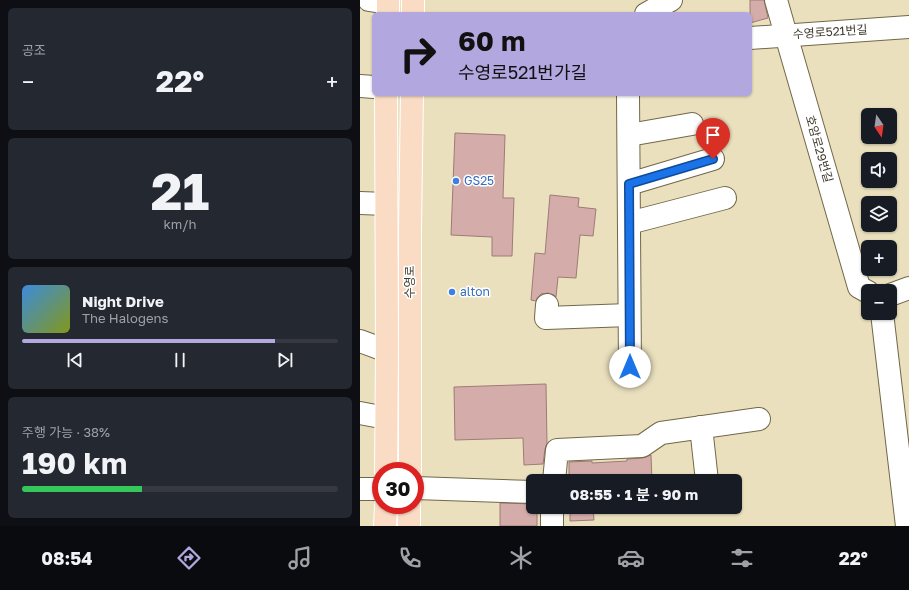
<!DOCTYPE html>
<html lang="ko">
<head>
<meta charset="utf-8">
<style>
	:root { --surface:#171b24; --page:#242831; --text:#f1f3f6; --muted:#9ea1a6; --line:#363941; --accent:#b3a7e0 }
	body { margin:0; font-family:"Golos Text","Noto Sans KR",sans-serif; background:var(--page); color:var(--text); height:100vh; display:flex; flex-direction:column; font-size:15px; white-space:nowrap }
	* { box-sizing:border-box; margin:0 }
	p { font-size:13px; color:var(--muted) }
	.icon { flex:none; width:22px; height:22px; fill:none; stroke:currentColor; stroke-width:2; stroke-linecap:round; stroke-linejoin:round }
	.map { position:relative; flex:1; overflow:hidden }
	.panel { display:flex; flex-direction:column; gap:8px; padding:8px; background:#0d0f14; width:360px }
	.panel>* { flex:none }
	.banner { position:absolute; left:12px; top:12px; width:380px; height:84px; border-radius:6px; box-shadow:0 1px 3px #0004; background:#b3a7e0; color:#111; overflow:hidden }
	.needle { width:26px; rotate:167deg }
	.fabs { position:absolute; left:501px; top:108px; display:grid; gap:8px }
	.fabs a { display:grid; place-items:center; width:36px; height:36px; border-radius:6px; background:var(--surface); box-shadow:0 1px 3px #0004; font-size:20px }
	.speed { position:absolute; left:12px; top:462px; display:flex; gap:8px; font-size:20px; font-weight:700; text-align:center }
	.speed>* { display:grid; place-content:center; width:52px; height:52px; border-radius:50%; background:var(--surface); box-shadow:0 1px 3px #0004; line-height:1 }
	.speed .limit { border:6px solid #d22; background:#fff; color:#111 }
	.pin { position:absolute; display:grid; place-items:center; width:34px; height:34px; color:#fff; margin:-41px -17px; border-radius:50% 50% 50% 0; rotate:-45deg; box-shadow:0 0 4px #0007 }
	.pin .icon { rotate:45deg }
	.me { position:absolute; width:44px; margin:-22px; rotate:0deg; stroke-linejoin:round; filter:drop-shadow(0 0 3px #0008) }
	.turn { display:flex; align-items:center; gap:14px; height:84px; padding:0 20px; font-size:18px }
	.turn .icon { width:52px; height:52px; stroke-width:2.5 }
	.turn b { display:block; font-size:28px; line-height:34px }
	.big { font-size:30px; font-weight:700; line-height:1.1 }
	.panel .widget { flex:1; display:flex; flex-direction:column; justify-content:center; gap:6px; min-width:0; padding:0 14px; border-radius:6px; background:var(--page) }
	.panel .dial { align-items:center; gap:0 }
	.dial b { font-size:52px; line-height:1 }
	.song { display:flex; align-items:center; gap:12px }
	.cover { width:48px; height:48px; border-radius:6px; background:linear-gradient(135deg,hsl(210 70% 55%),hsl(70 70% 35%)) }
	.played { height:4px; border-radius:2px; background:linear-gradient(90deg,var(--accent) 80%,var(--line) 80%) }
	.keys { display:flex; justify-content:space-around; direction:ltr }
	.heat { display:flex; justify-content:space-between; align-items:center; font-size:22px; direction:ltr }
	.charge { height:6px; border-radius:3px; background:linear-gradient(90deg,#34c759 38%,var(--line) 0) }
	.trip { position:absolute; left:166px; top:474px; width:216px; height:40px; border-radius:6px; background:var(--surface); box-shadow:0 1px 3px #0004; font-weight:700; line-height:40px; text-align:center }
	.tab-bar { display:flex; height:64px; justify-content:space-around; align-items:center; background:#090b0e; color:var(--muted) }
	.tab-bar .icon { width:28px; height:28px }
	.tab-bar .selected { color:var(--accent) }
	.tab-bar b { font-size:18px; color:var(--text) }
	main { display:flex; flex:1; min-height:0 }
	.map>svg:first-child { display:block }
	.building { fill:#d4adaa; stroke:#9f7a77 }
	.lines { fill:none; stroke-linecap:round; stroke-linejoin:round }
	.minor-casing { stroke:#716849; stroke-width:24 }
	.major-casing { stroke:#fff; stroke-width:24 }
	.minor { stroke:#fff; stroke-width:22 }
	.major { stroke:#fadcc5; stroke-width:22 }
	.route-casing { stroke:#114b97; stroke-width:10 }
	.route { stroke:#1a73e8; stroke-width:7 }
	.shop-dot { fill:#3f7fe0; stroke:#fff; stroke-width:1.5 }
	.labels { text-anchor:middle; stroke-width:3; stroke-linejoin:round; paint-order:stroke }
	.street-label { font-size:12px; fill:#3f3b2d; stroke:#fff }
	.shop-label { font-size:12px; fill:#366cbe; stroke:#fff; text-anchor:start }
</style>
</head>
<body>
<main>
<section class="panel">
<div class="widget"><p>공조</p>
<div class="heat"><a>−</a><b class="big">22°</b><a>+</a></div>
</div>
<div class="widget dial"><b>21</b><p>km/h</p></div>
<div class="widget">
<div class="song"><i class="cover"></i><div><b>Night Drive</b><p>The Halogens</p></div></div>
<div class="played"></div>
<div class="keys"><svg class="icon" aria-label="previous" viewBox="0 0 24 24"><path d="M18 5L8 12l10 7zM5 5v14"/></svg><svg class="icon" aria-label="pause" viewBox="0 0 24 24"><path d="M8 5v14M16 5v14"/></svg><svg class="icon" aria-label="next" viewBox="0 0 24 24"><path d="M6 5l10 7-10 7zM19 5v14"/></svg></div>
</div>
<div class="widget"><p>주행 가능 · 38%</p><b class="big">190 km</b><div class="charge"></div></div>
</section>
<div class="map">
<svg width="549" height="526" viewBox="0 0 549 526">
	<rect width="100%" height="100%" fill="#eae0be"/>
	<!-- building -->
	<g class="building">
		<polygon points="390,0 404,0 408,18 390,23"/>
		<polygon points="95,133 145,135 143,198 154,198 152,256 132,256 132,237 91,235"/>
		<polygon points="190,195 219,198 218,207 236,209 233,236 220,235 216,278 198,277 196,297 194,295 188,293 181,294 177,298 176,301 171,300 175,253 185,254"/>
		<polygon points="186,384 187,443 185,449 183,464 164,465 163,438 95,440 94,387"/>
		<polygon points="291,455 292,481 209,481 209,462 232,461 232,463 267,461 267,459 283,458"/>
		<polygon points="140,503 173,504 173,507 177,507 177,526 140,526"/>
		<polygon points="210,507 233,507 234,520 210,521"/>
	</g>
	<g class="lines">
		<defs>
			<g id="minor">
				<polyline points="9,0 28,3"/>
				<polyline points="416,0 426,35 499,287 508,292"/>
				<polyline points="286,14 311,0"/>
				<polyline points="390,38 549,27"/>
				<polyline points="0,86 14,87"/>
				<polyline points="268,94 270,367"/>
				<polyline points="269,135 332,124"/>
				<polyline points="269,184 353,159"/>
				<polyline points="0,203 26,204"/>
				<polyline points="269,223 365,198"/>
				<polyline points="530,295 549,288"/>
				<polyline points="187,305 186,318 269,315"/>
				<polyline points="522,313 547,526"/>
				<polyline points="0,341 27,351"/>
				<polyline points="0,413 26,418"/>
				<polyline points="341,427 347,481"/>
				<polyline points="194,481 197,450 282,446 301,433 399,419"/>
				<polyline points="55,488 173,492"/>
				<polyline points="0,489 21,489"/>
				<polyline points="192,526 192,507"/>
			</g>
			<g id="major">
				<polyline points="28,14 28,0"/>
				<polyline points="53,14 53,0"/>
				<polyline points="26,471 27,351 26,94"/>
				<polyline points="50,471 50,228 52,94"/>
				<polyline points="25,526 26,505"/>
				<polyline points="49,526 49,505"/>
			</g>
		</defs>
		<!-- minor casing -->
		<use href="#minor" class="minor-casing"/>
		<!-- major casing -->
		<use href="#major" class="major-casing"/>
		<!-- minor -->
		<use href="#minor" class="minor"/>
		<!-- major -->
		<use href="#major" class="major"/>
	</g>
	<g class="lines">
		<defs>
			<polyline id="route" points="270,367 269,184 353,159"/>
		</defs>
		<!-- route casing -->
		<use href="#route" class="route-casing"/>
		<!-- route -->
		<use href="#route" class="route"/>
	</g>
	<!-- markers -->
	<g class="shop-dot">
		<circle cx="96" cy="181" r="4"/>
		<circle cx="92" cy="292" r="4"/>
	</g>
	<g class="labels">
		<!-- street labels -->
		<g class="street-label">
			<text transform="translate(470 32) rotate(-4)" y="4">수영로521번길</text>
			<text transform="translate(459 149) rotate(74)" y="4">호암로29번길</text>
			<text transform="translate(50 282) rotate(-90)" y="4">수영로</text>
		</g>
		<!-- shop labels -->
		<g class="shop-label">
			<text x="104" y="185">GS25</text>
			<text x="100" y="296">alton</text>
		</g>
	</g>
</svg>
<div class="fabs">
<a><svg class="needle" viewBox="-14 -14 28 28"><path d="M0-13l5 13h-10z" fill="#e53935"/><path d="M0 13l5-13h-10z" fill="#9ea1a6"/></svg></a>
<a><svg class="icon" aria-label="sound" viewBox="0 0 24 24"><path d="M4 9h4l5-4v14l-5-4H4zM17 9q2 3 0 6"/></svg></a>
<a><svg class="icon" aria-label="layers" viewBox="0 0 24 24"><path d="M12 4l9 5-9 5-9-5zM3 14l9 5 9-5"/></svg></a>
<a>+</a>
<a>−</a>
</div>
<div class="speed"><div class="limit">30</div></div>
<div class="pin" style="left:353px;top:159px;background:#d93025"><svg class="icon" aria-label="arrive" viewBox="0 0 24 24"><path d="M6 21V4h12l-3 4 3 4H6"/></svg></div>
<svg class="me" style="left:270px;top:367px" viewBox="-20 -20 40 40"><circle r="19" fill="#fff"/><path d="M0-13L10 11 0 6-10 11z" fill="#1a73e8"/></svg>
<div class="trip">08:55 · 1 분 · 90 m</div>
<div class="banner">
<div class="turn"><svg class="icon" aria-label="right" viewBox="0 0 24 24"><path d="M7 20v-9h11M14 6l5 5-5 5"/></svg><div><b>60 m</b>수영로521번가길</div></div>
</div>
</div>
</main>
<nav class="tab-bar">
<b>08:54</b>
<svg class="icon selected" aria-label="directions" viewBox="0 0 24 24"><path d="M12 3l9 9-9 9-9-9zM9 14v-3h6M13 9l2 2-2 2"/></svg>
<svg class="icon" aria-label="music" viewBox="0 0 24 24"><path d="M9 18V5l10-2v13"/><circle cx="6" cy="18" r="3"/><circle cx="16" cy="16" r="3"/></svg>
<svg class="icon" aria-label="phone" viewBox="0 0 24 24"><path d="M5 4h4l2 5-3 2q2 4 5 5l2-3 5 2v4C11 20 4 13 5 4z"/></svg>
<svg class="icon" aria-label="climate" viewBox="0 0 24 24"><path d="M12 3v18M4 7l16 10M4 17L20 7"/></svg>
<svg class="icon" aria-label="car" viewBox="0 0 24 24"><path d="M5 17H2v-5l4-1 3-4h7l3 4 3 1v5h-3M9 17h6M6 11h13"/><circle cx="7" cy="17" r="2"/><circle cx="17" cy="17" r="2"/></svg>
<svg class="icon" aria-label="filters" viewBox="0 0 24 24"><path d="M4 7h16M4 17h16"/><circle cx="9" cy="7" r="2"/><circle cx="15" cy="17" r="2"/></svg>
<b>22°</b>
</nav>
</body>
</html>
